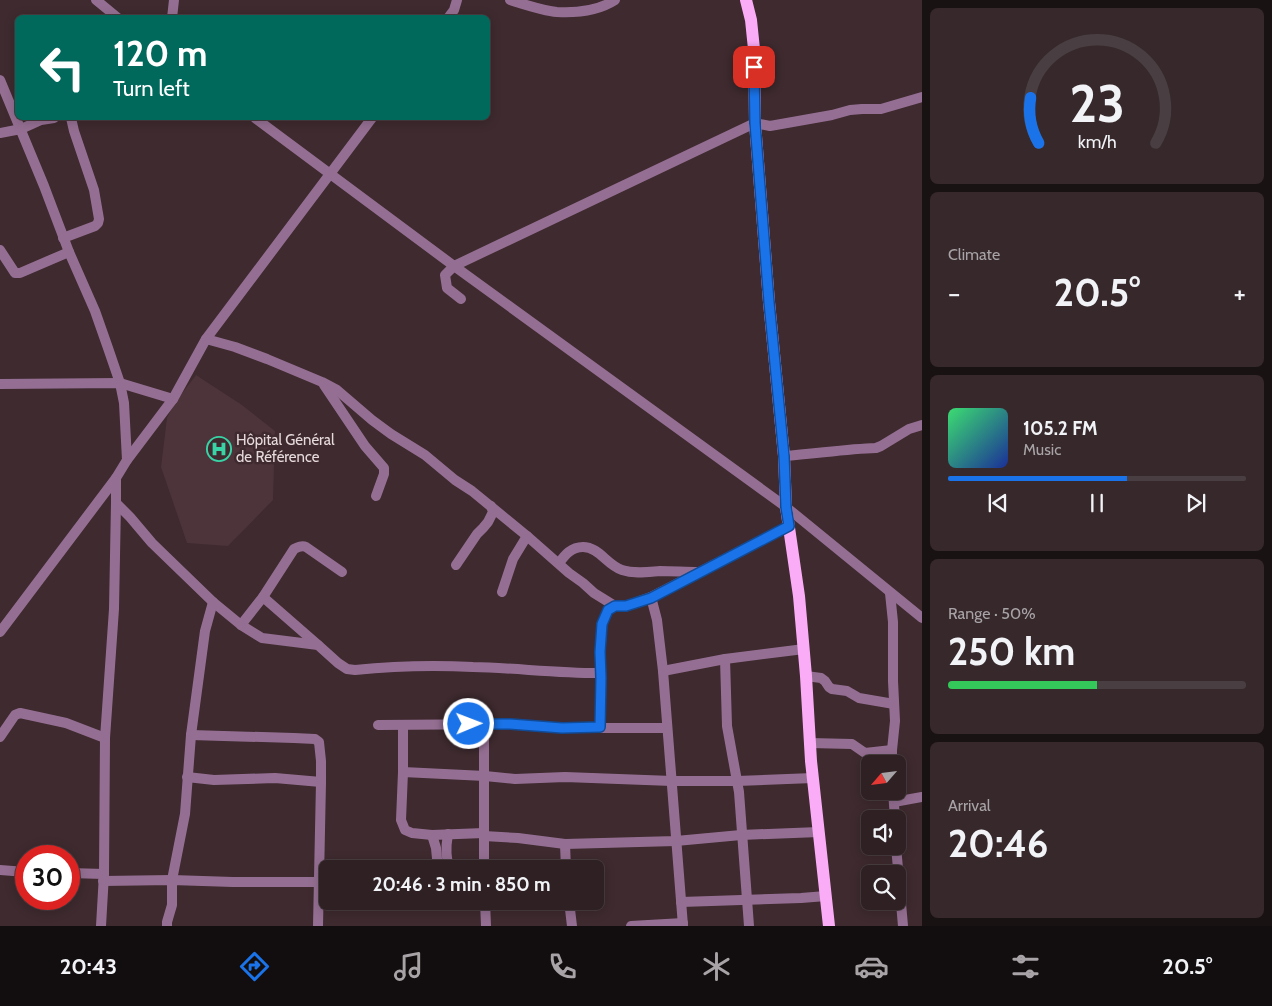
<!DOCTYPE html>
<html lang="en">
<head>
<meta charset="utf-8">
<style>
	:root { --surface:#2e2023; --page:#36282b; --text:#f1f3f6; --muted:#a7a3a6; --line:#493e41; --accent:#1a73e8 }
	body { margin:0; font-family:Cabin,sans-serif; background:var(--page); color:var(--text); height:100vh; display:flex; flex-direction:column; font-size:19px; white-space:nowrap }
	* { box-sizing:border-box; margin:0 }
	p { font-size:16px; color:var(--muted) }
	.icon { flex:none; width:28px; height:28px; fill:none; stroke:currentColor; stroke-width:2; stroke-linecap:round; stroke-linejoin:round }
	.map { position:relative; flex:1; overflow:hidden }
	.drawer { display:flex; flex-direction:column; gap:8px; padding:8px; background:#191213; width:350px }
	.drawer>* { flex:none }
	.top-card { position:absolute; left:15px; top:15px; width:475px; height:105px; border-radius:8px; box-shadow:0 2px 12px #0003,0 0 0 1px var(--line); background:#00695c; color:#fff; overflow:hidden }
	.needle { width:32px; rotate:242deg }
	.controls { position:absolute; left:861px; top:755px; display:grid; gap:10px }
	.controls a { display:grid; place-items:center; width:45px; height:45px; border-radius:8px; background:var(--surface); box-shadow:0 2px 12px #0003,0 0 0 1px var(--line); font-size:25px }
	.speed { position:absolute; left:15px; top:845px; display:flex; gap:10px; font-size:25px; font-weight:700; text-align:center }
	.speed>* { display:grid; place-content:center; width:65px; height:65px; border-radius:50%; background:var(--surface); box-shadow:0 2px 12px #0003,0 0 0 1px var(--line); line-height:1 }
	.speed .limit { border:8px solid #d22; background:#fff; color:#111 }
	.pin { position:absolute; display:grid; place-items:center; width:42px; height:42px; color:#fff; margin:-21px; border-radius:10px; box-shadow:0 2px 8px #0006 }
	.me { position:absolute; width:55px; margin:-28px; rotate:89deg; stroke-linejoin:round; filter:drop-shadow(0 0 4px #0008) }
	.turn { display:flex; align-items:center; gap:18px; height:105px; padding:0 15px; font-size:22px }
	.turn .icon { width:65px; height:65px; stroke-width:2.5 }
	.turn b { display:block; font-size:35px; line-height:42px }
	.big { font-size:38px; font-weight:800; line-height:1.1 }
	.drawer .card { flex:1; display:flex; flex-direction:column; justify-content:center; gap:8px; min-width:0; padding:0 18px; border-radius:8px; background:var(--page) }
	.drawer .dial { align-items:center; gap:0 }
	.dial svg { height:130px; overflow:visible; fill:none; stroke:var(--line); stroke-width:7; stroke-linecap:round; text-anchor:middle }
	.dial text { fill:var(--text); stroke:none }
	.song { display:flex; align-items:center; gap:15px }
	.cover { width:60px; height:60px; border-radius:8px; background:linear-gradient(135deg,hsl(140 70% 55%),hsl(230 70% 35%)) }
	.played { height:5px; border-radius:2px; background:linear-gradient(90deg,var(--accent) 60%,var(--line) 60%) }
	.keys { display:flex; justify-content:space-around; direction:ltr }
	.heat { display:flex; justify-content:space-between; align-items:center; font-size:28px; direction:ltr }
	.charge { height:8px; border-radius:4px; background:linear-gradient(90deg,#34c759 50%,var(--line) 0) }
	.trip { position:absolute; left:319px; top:860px; width:285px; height:50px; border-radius:8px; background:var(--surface); box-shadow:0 2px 12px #0003,0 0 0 1px var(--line); font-weight:800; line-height:50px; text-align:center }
	.dock { display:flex; height:80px; justify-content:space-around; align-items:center; background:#120d0e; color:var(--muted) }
	.dock .icon { width:35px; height:35px }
	.dock .selected { color:var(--accent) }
	.dock b { font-size:22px; color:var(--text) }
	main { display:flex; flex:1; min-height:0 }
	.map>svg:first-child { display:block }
	.built { fill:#4d343b }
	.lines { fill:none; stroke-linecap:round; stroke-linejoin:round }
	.minor { stroke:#956f93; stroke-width:10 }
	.major { stroke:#fbacf7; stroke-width:12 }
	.route-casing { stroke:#114b97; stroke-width:12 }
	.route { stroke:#1a73e8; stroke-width:9 }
	.labels { text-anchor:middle; stroke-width:5; stroke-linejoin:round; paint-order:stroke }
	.poi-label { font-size:15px; fill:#e7dadd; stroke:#3e2a2f; text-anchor:start }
</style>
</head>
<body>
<main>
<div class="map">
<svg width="922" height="926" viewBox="0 0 922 926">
	<rect width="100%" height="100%" fill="#3e2a2f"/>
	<!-- built -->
	<polygon class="built" points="196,375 242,405 275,431 273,500 228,546 187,543 161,467 167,418 174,404"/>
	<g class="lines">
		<!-- minor -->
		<g class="minor">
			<polyline points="96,0 118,18"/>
			<path d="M510,0c13,4 34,11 47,12 19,1 41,-1 58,-12"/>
			<polyline points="172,18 174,0"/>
			<polyline points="448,18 454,10 457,0"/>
			<polyline points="0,80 44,186 69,252 95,311 108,348 120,383 124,403 127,460"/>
			<polyline points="255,118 454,266 786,507 922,618"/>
			<polyline points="0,133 21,129 41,120 54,118"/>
			<polyline points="63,238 95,226 98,223 99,219 94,190 74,131 71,118"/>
			<polyline points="0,250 15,273 20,273 69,252"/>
			<polyline points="461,299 447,288 445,275 454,266 755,123 770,126 832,115 850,110 862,109 881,109 922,97"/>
			<polyline points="206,339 235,347 267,359 322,382 337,390 372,420 391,434 425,455 455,480 472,491 527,536 569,573 583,583 594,593 615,606 626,606 651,597 789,526"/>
			<polyline points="0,384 120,383 173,399"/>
			<polyline points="324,385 365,446 384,468 384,474 376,496"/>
			<path d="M784,456c31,-2 61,-7 92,-8l5,-2 28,-17 13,-4"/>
			<path d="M116,503l14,14 22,26 61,59 28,23 21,13 56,7 20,18 9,6 8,1c39,-4 78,-5 118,-3 42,1 83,6 125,6l2,1"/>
			<path d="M559,563c6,-8 12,-16 24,-16 16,0 24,18 39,23 12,4 25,2 38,1 13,0 26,1 38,1"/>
			<polyline points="456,565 477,534 483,528 488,522 493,512 491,506"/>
			<polyline points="502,592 513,559 527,536"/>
			<polyline points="890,593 893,622 893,681 895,721 892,750 892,764"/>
			<path d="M263,597l31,-48c4,-2 8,-4 12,-2l36,25"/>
			<polyline points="651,597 657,620 663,671 683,926"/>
			<polyline points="241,625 263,597 318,645"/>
			<polyline points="0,632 116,478 127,460 173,399 206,339 372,118"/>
			<polyline points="725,659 727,726 739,792 749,926"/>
			<polyline points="663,671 725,659 804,649"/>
			<polyline points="806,676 821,678 825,681 829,687 832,689 847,691 859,698 894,704"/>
			<polyline points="378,725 510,724 562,728 667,728"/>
			<polyline points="403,725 403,772 401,820 405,830 412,833 432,835 484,833"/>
			<polyline points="600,727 601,677 600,659 602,624 608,610 615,606"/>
			<polyline points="191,735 294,738 315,739 319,742 321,761 321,782 318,926"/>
			<polyline points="0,737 15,715 20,713 66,723 105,738"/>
			<polyline points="810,743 852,744 865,753 892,750"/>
			<polyline points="403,772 485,776 515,779 565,777 672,781 737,781 813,778"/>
			<polyline points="187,777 214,780 275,778 321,782"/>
			<polyline points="893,791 895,819"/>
			<polyline points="894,802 922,797"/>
			<path d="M448,834c-2,11 -3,24 2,35"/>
			<polyline points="432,835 436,848 438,869"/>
			<polyline points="484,836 518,838 565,844 676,841 741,835 819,832"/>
			<polyline points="565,844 566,869"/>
			<polyline points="896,846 903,926"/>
			<polyline points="484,869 484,735 486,724"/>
			<polyline points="0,870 26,872"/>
			<polyline points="69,873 104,874"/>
			<polyline points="103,881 172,880 233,882 328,882"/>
			<polyline points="485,901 486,926"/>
			<polyline points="569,901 572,926"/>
			<polyline points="681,902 801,898 826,896"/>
			<polyline points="101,926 104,874 105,738 114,609 116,503 116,478"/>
			<polyline points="167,926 167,922 172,905 172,880 185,814 191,735 205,631 213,602"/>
			<polyline points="631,926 683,923"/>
		</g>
		<!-- major -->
		<polyline class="major" points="746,0 751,20 754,49 755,123 769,302 784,456 786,507 799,596 806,676 811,761 829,926"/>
	</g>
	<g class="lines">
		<defs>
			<polyline id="route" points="469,724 510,724 562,728 600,727 601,678 600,652 602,624 608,610 615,606 626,606 651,598 789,526 786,507 784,456 769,302 755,123 754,67"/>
		</defs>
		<!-- route casing -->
		<use href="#route" class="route-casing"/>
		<!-- route -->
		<use href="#route" class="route"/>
	</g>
	<!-- icons -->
	<defs>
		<symbol id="hospital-ring" viewBox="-11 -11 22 22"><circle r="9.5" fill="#3e2a2f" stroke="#38d4a6" stroke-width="1.5"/><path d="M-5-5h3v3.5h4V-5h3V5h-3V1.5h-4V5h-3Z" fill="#38d4a6"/></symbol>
	</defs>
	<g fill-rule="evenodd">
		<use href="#hospital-ring" x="205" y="435" width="28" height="28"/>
	</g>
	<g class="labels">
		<!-- poi labels -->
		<g class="poi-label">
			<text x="236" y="445">Hôpital Général<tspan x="236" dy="17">de Référence</tspan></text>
		</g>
	</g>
</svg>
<div class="controls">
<a><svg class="needle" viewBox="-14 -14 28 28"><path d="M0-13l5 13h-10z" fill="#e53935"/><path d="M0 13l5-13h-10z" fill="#a7a3a6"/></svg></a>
<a><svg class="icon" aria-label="sound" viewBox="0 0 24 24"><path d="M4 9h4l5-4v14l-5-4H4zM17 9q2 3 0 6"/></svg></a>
<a><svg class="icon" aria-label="search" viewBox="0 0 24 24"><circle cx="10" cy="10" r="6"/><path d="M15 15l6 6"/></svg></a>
</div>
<div class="speed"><div class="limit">30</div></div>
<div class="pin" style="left:754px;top:67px;background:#d93025"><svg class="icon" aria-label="arrive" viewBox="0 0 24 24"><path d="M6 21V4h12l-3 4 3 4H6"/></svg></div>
<svg class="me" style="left:469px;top:724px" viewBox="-20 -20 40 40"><circle r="17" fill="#1a73e8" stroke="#fff" stroke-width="3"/><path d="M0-11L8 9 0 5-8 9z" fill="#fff"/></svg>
<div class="trip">20:46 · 3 min · 850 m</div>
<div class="top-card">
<div class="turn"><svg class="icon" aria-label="left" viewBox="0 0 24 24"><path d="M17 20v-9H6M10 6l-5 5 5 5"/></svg><div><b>120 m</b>Turn left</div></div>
</div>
</div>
<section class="drawer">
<div class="card dial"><svg viewBox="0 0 100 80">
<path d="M14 69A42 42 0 1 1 86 69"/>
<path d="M14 69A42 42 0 0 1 9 41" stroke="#1a73e8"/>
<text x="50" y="56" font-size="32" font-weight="700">23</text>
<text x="50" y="72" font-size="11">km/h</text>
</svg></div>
<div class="card"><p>Climate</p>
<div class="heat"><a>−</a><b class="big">20.5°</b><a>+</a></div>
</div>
<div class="card">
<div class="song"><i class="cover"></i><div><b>105.2 FM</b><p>Music</p></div></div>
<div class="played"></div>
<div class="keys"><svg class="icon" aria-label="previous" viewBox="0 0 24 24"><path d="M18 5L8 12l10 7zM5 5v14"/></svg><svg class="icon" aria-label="pause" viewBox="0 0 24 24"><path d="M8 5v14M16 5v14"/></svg><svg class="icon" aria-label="next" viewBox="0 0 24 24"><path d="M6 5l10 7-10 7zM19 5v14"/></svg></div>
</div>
<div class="card"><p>Range · 50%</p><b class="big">250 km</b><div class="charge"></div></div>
<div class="card"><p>Arrival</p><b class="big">20:46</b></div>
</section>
</main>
<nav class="dock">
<b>20:43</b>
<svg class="icon selected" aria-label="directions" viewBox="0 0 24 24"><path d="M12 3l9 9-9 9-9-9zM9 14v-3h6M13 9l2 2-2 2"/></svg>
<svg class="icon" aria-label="music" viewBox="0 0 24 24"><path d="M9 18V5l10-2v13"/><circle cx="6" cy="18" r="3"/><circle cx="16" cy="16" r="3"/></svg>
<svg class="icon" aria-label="phone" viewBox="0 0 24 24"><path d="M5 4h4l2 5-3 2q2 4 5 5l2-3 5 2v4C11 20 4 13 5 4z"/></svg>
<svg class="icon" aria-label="climate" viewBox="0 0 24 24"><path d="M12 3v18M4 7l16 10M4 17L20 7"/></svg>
<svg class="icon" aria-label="car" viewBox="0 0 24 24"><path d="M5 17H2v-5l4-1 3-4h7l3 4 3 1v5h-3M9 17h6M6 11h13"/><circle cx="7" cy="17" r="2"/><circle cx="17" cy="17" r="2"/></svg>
<svg class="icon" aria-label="filters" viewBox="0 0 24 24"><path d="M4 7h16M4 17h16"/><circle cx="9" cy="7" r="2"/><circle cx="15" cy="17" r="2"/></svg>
<b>20.5°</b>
</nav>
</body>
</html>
